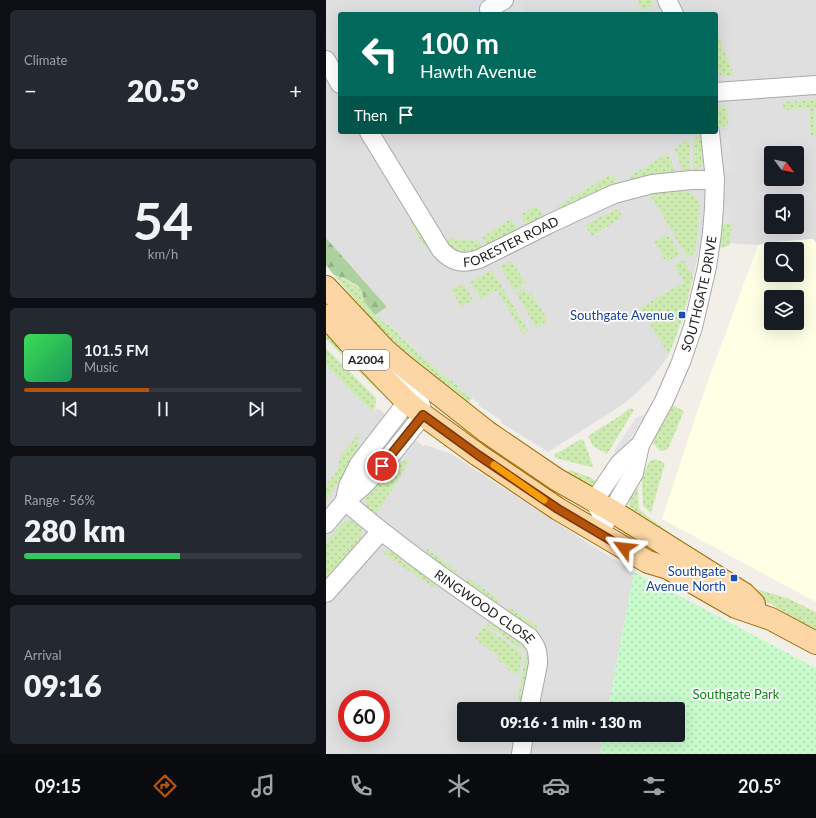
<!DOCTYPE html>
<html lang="en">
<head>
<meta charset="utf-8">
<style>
	:root { --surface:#171b24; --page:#242831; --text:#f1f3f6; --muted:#9ea1a6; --line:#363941; --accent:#b45309 }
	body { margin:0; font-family:Lato,sans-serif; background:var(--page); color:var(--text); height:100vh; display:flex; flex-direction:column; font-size:15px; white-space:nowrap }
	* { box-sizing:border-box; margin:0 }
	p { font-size:13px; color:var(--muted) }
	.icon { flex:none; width:22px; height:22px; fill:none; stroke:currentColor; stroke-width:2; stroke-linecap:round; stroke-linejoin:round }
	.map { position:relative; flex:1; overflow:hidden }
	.sheet { display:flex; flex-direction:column; gap:10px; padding:10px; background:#0d0f14; width:326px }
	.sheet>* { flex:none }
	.banner { position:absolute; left:12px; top:12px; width:380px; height:122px; border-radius:4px; box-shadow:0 4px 16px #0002; background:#00695c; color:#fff; overflow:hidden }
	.needle { width:26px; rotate:122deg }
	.tools { position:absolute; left:438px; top:146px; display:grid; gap:8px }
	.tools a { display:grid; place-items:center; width:40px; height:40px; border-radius:4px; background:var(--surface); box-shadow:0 4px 16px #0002; font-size:20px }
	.speed { position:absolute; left:12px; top:690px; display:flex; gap:8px; font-size:20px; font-weight:700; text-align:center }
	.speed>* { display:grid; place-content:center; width:52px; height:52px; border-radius:50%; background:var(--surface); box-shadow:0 4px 16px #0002; line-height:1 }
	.speed .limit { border:6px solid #d22; background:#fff; color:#111 }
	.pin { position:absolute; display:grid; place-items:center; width:34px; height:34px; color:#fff; margin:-17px; border:2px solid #fff; border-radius:50%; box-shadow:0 1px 4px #0007 }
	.me { position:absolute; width:44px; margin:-22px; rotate:300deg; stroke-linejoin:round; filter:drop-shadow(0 0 3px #0008) }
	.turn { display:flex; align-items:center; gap:14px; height:84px; padding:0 16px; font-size:18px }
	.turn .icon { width:52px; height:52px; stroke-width:2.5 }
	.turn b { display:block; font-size:28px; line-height:34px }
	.then { display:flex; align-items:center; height:38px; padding:0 16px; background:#0003; gap:8px; font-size:15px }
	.big { font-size:30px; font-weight:800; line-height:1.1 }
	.sheet .tile { flex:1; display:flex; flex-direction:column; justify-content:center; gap:6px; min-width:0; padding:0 14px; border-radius:6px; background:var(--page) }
	.sheet .dial { align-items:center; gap:0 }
	.dial b { font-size:52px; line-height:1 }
	.song { display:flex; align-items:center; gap:12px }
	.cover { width:48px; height:48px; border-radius:6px; background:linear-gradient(135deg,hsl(130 70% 55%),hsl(150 70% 35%)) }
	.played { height:4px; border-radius:2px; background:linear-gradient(90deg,var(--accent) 45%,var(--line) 45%) }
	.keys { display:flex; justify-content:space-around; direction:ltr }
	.heat { display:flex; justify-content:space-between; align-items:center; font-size:22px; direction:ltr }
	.charge { height:6px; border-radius:3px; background:linear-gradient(90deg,#34c759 56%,var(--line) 0) }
	.trip { position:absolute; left:131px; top:702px; width:228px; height:40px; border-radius:4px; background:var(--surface); box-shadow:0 4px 16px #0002; font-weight:800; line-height:40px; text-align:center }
	.tabs { display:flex; height:64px; justify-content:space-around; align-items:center; background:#090b0e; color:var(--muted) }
	.tabs .icon { width:28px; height:28px }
	.tabs .current { color:var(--accent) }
	.tabs b { font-size:18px; color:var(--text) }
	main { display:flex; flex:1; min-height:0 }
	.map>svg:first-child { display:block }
	.residential { fill:#e0dfdf; fill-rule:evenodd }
	.education { fill:#ffffe5; fill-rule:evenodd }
	.grass { fill:url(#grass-dots) }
	.forest { fill:url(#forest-firs) }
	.park { fill:url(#park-dots) }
	.parking { fill:#e2e2e2 }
	.plaza { fill:#dddde8 }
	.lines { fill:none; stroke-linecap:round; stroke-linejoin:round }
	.minor-casing { stroke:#a9a9a9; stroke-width:20 }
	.major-casing { stroke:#a06b00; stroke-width:24 }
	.minor { stroke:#fff; stroke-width:18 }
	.major { stroke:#fcd6a4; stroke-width:22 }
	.route-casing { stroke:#753606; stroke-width:10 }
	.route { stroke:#b45309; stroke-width:7 }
	.slow { stroke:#f59e0b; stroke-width:7 }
	.transit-dot { fill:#1a4fb4; stroke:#fff; stroke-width:1.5 }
	.labels { text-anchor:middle; stroke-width:3.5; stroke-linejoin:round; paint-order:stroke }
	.shield { fill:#fff; stroke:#646464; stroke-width:1 }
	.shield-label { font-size:12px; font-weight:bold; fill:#222 }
	.street-label { font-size:13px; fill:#222; stroke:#fff }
	.transit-label { font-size:13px; fill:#164399; stroke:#fff; text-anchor:end }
	.park-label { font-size:13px; fill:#0c8416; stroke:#fff }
</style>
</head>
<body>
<main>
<section class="sheet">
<div class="tile"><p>Climate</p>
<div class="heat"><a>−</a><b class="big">20.5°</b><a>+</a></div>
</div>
<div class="tile dial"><b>54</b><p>km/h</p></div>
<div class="tile">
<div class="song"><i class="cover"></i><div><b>101.5 FM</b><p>Music</p></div></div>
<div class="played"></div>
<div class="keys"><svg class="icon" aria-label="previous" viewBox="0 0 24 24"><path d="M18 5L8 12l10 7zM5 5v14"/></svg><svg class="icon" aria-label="pause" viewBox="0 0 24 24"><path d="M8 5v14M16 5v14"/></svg><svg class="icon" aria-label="next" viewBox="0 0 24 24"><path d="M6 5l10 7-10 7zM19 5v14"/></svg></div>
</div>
<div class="tile"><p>Range · 56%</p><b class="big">280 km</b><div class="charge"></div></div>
<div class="tile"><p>Arrival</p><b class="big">09:16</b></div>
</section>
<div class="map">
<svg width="490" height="754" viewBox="0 0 490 754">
	<defs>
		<pattern id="grass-dots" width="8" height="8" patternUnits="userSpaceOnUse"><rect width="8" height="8" fill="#cdebb0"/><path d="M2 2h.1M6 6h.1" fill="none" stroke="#b0c997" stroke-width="1.8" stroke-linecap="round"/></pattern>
		<pattern id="forest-firs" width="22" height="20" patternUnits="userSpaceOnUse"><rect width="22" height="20" fill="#add19e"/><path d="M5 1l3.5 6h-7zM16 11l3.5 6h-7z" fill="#95b388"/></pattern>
		<pattern id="park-dots" width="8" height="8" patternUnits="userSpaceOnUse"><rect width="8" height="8" fill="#c8facc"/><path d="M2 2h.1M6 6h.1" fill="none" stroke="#acd6af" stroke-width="1.8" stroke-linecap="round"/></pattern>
	</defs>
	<rect width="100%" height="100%" fill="#f2efe9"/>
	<!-- residential -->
	<g class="residential">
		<path d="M0,0h490v243l-4,-4 -38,3 -16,3 -57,-4 -13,59 -13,39 -8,19 -15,20 -18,17 -12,10 -74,47 -48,-30 1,-2 -23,-15 1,-2 -21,-14 1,-3 -21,-14 1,-2 -21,-16 1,-3 -20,-15 1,-3 -25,-18 12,-8 -61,-69zM14,14h376v118h-376zM445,153h26v26h-26zM445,201h26v26h-26z"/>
		<path d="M0,365l27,28 19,17 7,-1 44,37 3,-1 25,9 126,82 57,36 -26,137h-144v26h139l-3,19h-274zM21,699h34v34h-34z"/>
	</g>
	<!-- education -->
	<path class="education" d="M487,239l3,4v359l-154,-83 37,-113 59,-161 16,-3zM445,249h26v26h-26zM445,297h26v26h-26z"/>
	<!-- grass -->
	<g class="grass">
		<polygon points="311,0 326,0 328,4 317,11"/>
		<polygon points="390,30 408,76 394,75 390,67"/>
		<polygon points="490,100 490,108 488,108 489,135 485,135 483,108 457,110 457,102"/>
		<polygon points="400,106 402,125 390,128 391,108"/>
		<path d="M372,136h4c1,16 7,27 -9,37v-29l1,-4z"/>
		<polygon points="361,140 364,144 364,174 359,174 356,170 349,149"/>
		<polygon points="342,153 349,171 348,175 306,182 304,176"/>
		<polygon points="285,174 288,178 291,183 290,187 233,213 230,207"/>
		<path d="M359,187l2,5c9,2 12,5 13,15l-5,46 -8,4 -35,-59 -2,-7z"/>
		<polygon points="211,205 219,219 202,227 195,215"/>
		<polygon points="294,209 295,218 266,236 259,225 286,211"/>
		<polygon points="185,219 193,232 162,247 156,237"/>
		<polygon points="89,220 105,246 100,249 84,223"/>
		<polygon points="395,224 406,224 404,245 395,248 392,245"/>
		<polygon points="342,234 354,254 340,262 328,242"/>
		<polygon points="125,238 147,241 152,240 157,249 143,254 129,253 118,242"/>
		<path d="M357,260l10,16c-6,27 -13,53 -24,78l-8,-12 -21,-34 44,-26 -10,-17z"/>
		<polygon points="185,261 200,283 188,291 174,266"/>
		<polygon points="166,270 202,331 197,334 171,290 155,299 144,282"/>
		<path d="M8,275c11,4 20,8 28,16 0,19 25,32 38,43l-1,2 20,16 -1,2 21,16 -1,2 21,14 -1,3 14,9 -5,8c-26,-23 -53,-45 -78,-69 -20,-19 -37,-41 -55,-62z"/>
		<polygon points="138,284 147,300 135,307 125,290"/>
		<polygon points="198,288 202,294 205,293 222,320 210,328 190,293"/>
		<polygon points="0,333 52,386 55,394 0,339"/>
		<polygon points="0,348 50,398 49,409 46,410 27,393 0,365"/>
		<polygon points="346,405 358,411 342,449 339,450 334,451 327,443 327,438"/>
		<polygon points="304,408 308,410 281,454 267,446 262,436 292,417"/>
		<polygon points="33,434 32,455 0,500 0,485 12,470 14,456"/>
		<polygon points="255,439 258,441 267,466 265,467 229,458 228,455"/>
		<path d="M85,459l-37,59c-7,-8 -10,-10 -8,-22l28,-32z"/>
		<polygon points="329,459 339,463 325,513 317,506 316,482 314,479 324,461"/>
		<polygon points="244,470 264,477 271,482 268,485 261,487 239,476"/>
		<path d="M310,487l2,2 1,20 12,10 65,49 -83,-53c-7,-12 -3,-17 3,-28z"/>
		<polygon points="23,520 30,523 35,528 36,535 28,546 0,579 0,542 17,523"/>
		<polygon points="101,549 131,571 127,575 99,556"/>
		<polygon points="59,550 69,553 112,582 110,589 54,551"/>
		<polygon points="142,578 174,600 169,604 140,584"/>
		<polygon points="420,586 461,598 490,612 490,632 419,588"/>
		<polygon points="183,607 212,627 212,630 210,633 181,613"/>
		<polygon points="164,620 200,644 195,649 160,624"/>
		<polygon points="158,626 193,651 195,654 196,657 192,676 180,668 181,666 171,660 173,656 166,651 165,652 158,645 157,646 149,639"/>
		<polygon points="200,654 202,655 204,660 197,709 190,709"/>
	</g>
	<!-- forest -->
	<path class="forest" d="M0,238l61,69 -12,8c-6,-7 -13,-14 -13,-24l-5,-6 -13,-7 -10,-3 -8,-10z"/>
	<!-- park -->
	<polygon class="park" points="308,572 490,668 490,754 274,754 277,735 352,735 352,709 282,709"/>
	<!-- parking -->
	<g class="parking">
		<polygon points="193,0 199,11 194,14 170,14"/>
		<polygon points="402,130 407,170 394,171 390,132"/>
		<rect x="395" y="206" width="11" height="18"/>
		<polygon points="320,414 292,459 288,451 310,418"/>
	</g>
	<!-- plaza -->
	<polygon class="plaza" points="140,0 157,0 166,14 148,14"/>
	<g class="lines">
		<defs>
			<g id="minor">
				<polyline points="341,0 348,14"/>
				<polyline points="163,9 178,0"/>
				<polyline points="0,60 14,84"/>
				<polyline points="390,92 490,85"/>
				<path id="s1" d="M43,132l72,118c12,13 22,14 38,9l70,-35 65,-30 38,-10 39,-4h24"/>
				<polyline points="19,500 22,486 33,464 81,402 93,399"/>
				<path id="s2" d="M19,501c58,50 121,93 184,136 8,10 9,14 9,27l-9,45"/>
				<polyline points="274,512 268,501 293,464 314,445"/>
				<path d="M0,524l19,-23 18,-15 19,-20 41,-51c-1,-5 -2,-11 -4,-16 -4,-12 -25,-27 -35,-36"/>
				<path id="s3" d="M274,534l5,-11 29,-50 6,-28 24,-44 17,-39 12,-35 14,-60 5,-34 2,-25 1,-28 -5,-48"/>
				<polyline points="0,593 55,531"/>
				<polyline points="195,754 198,735"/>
			</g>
			<g id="major">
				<polyline points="0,287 59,350 80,368 161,432 230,479 286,511 418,594 428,604"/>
				<polyline points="0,316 22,341 81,402 97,415 152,455 232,509 322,562 342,568 410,607 445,619 490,643"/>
			</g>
		</defs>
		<!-- minor casing -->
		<use href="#minor" class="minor-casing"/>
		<!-- major casing -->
		<use href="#major" class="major-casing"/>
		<!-- minor -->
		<use href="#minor" class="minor"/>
		<!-- major -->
		<use href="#major" class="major"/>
	</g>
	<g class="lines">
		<defs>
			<polyline id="route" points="56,466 97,415 152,455 232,509 298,548"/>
		</defs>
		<!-- route casing -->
		<use href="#route" class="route-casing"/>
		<!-- route -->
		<use href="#route" class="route"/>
		<!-- slow -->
		<polyline class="slow" points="168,465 218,500"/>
	</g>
	<!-- markers -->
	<g class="transit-dot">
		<rect x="352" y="311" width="8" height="8" rx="2"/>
		<rect x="404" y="574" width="8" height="8" rx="2"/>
	</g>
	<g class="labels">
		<!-- shield labels -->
		<rect class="shield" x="17" y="350" width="46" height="20" rx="3"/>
		<g class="shield-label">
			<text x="40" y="364">A2004</text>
		</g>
		<!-- street labels -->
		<g class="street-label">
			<text dy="5" stroke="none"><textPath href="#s1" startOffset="216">FORESTER ROAD</textPath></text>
			<text dy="5" stroke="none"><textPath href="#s3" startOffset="262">SOUTHGATE DRIVE</textPath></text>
			<text dy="5" stroke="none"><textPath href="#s2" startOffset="175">RINGWOOD CLOSE</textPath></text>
		</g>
		<!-- transit labels -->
		<g class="transit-label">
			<text x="348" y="320">Southgate Avenue</text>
			<text x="400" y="576">Southgate<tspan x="400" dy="15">Avenue North</tspan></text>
		</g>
		<!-- park labels -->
		<g class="park-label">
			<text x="410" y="699">Southgate Park</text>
		</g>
	</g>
</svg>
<div class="tools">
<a><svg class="needle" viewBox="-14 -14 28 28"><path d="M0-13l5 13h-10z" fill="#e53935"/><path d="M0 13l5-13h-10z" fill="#9ea1a6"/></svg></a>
<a><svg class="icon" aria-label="sound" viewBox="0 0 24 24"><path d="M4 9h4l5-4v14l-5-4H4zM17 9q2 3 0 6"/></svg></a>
<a><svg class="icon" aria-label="search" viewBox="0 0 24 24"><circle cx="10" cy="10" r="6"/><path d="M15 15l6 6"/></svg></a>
<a><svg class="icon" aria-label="layers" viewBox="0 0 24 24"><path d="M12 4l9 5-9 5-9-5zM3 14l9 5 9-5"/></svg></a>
</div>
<div class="speed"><div class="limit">60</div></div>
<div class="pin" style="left:56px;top:466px;background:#d93025"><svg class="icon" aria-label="arrive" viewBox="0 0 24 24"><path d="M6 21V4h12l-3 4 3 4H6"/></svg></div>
<svg class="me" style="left:298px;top:548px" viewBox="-20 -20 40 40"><path d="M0-17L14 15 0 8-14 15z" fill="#b45309" stroke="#fff" stroke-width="4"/></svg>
<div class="trip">09:16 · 1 min · 130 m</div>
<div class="banner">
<div class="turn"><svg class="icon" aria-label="left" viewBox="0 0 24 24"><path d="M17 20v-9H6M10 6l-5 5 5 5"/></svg><div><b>100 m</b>Hawth Avenue</div></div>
<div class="then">Then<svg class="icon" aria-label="arrive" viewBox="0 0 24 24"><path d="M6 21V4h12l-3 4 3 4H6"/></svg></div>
</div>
</div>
</main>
<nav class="tabs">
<b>09:15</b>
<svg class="icon current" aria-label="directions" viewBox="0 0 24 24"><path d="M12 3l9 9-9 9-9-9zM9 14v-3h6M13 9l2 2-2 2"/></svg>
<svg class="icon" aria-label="music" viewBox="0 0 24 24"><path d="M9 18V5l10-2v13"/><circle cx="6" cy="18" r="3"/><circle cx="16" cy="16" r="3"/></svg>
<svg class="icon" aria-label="phone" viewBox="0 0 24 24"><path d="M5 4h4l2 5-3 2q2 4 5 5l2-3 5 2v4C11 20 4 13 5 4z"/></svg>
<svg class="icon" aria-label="climate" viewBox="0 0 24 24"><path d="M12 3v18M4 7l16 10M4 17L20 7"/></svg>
<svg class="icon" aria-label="car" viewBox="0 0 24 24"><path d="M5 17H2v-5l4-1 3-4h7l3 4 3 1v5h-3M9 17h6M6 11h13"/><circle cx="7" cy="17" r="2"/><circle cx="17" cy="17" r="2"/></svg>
<svg class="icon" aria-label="filters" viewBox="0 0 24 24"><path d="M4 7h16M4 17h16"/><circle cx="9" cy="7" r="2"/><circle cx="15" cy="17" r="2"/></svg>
<b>20.5°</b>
</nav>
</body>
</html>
